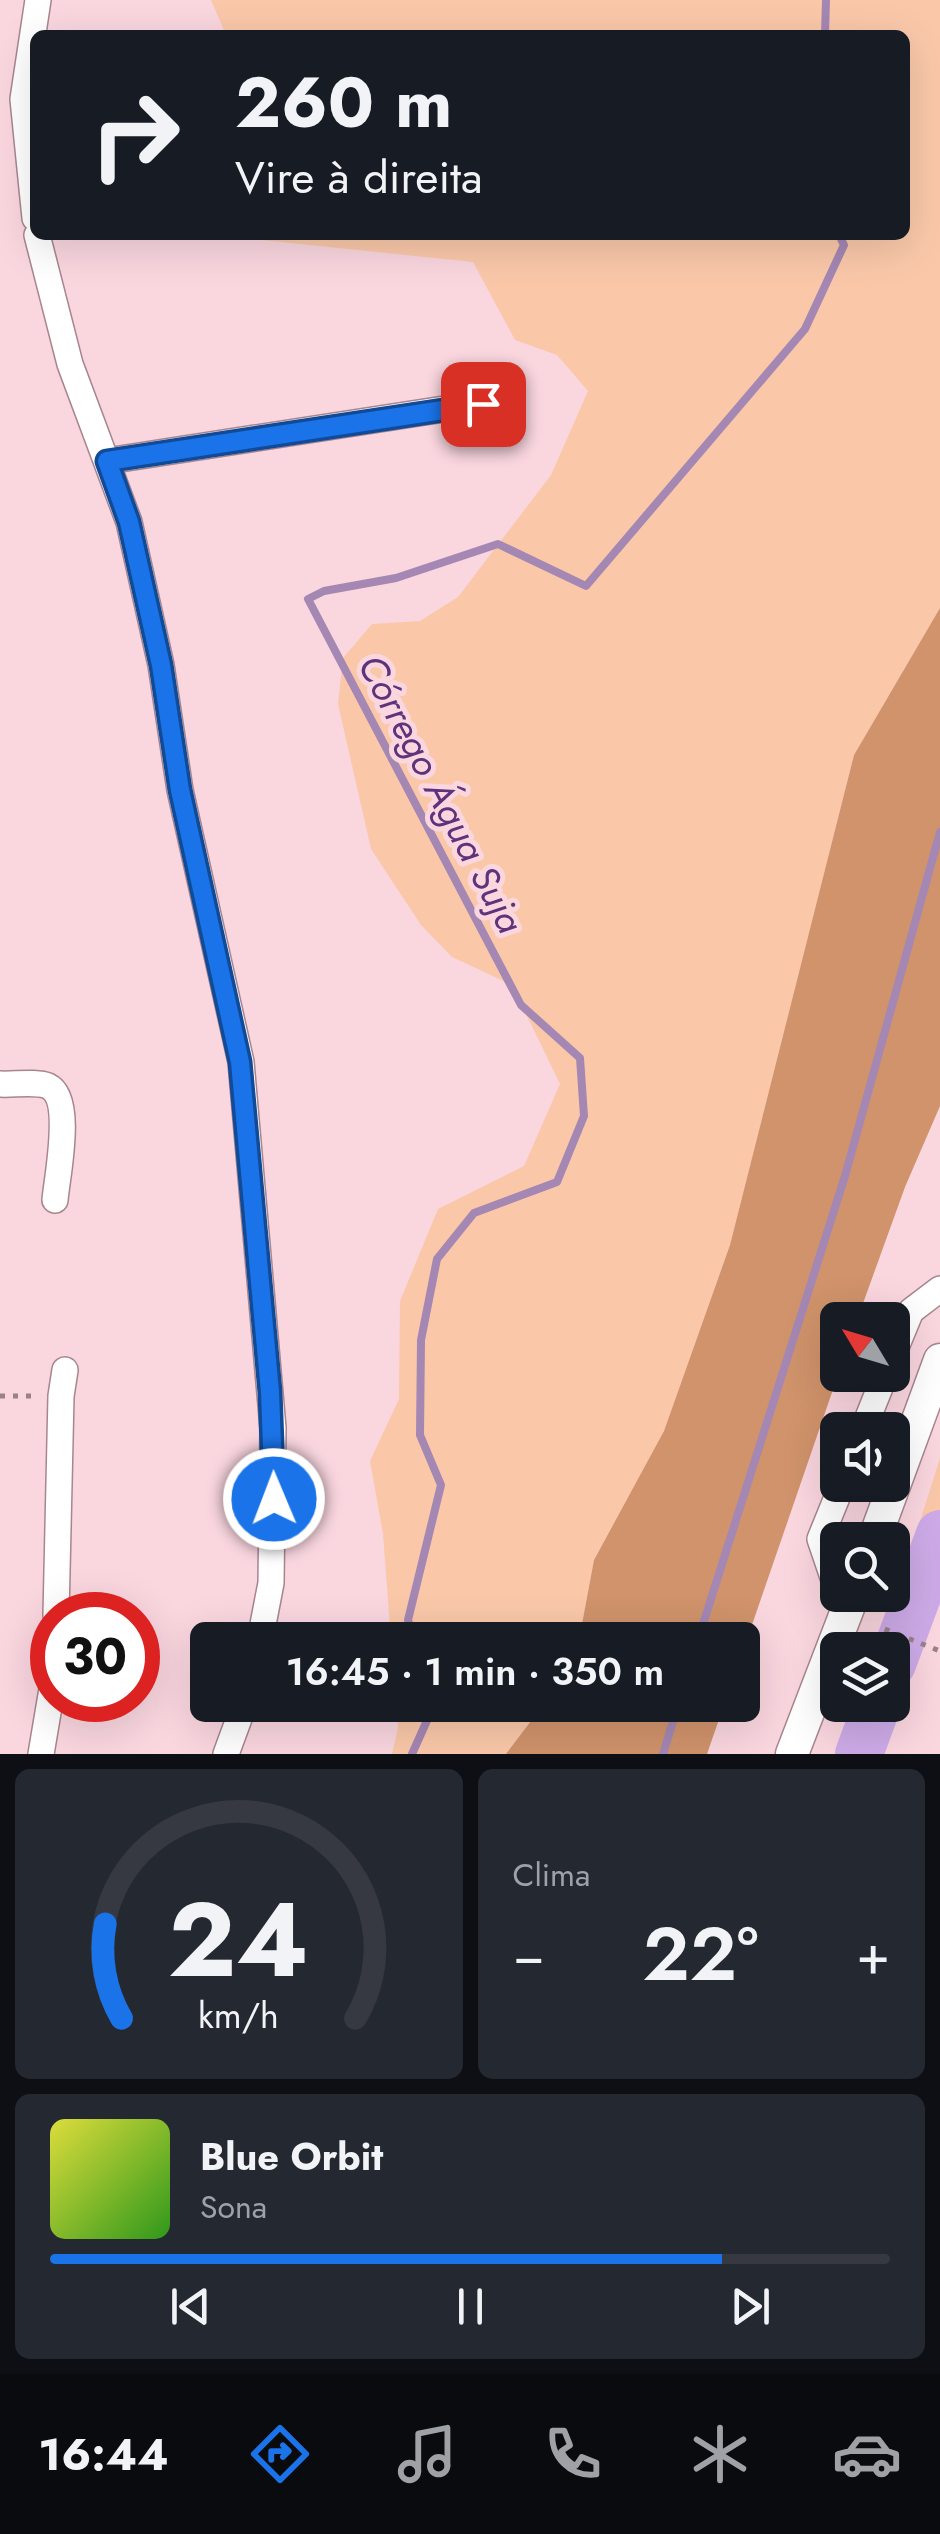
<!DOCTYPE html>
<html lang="pt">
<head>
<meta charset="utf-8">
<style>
	:root { --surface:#171b24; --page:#242831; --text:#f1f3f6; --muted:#9ea1a6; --line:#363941; --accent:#1a73e8 }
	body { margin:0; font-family:Jost,sans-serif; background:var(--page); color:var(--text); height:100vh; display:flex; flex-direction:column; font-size:38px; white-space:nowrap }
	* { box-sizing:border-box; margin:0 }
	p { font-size:32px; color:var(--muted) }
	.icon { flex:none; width:55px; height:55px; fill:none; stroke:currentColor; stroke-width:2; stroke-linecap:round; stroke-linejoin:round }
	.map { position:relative; height:1754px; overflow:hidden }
	.side { display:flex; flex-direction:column; gap:15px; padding:15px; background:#0d0f14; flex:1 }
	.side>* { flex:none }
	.top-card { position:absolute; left:30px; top:30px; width:880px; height:210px; border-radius:15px; box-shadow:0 10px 40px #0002; background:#171b24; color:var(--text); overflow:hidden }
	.needle { width:65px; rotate:308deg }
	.tools { position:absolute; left:820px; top:1302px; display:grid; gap:20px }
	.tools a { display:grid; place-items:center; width:90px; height:90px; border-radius:15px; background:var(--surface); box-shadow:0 10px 40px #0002; font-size:50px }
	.speed { position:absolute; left:30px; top:1592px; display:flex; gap:20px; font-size:50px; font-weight:700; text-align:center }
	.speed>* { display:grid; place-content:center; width:130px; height:130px; border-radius:50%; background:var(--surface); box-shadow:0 10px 40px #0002; line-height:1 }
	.speed .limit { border:15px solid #d22; background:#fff; color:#111 }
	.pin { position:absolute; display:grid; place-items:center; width:85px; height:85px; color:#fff; margin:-42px; border-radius:20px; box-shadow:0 5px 15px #0006 }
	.me { position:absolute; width:110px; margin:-55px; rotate:359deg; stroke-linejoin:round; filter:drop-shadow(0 0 8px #0008) }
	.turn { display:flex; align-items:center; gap:35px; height:210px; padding:0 40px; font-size:45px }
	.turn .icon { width:130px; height:130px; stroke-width:2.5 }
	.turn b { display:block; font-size:70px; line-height:85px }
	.big { font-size:75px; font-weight:600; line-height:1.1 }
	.side .tile { flex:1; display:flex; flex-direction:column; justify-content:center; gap:15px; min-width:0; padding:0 35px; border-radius:15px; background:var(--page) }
	.side .dial { align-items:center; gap:0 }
	.dial svg { height:260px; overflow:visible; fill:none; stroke:var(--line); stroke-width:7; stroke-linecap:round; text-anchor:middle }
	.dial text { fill:var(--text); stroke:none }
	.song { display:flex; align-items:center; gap:30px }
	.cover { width:120px; height:120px; border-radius:15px; background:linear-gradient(135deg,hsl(60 70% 55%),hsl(110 70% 35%)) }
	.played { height:10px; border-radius:5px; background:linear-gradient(90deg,var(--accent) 80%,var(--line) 80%) }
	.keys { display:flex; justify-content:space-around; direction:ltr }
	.heat { display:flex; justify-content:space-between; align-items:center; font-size:55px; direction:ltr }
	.side .tiles { flex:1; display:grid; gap:15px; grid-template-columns:1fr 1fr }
	.tile:last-child { grid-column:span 2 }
	.trip { position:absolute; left:190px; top:1622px; width:570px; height:100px; border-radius:15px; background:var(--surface); box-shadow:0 10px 40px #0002; font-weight:600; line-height:100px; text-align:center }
	.dock { display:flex; height:160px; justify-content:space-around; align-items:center; background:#090b0e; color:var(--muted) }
	.dock .icon { width:70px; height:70px }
	.dock .current { color:var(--accent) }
	.dock b { font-size:45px; color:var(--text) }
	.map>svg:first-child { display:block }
	.green { fill:#fac8a9 }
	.forest { fill:#d0936b }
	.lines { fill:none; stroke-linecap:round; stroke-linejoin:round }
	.stream { stroke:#a487b3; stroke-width:8 }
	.river { stroke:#cdaae7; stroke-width:48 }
	.minor-casing { stroke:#a8868f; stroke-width:28 }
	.major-casing { stroke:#a8868f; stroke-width:35 }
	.path { stroke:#998187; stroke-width:5; stroke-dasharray:5 8; stroke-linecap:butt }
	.minor { stroke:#fff; stroke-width:25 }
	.major { stroke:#fff; stroke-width:32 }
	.route-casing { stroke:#114b97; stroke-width:25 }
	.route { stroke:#1a73e8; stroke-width:18 }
	.labels { text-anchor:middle; stroke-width:10; stroke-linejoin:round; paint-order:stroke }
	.water-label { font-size:38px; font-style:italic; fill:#5f337b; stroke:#fad6df }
</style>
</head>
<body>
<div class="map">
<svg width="940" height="1754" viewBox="0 0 940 1754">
	<rect width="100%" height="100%" fill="#fad6df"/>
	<!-- green -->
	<g class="green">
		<polygon points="211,0 940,0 940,608 854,755 730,1245 664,1431 594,1560 579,1640 391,1640 383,1534 370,1461 399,1399 400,1301 438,1209 524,1166 560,1084 512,985 452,957 421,925 371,849 338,704 343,658 372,624 420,621 458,597 551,475 588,391 557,355 515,340 473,262 262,240 256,235 905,235 905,35 226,35"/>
		<polygon points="940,1458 940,1515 911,1591 908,1596 897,1594"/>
		<polygon points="396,1705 543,1705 506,1754 392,1754 398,1728"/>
	</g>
	<!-- forest -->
	<g class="forest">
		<polygon points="940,608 940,1106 905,1187 857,1320 838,1320 838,1375 743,1651 742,1640 579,1640 594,1560 664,1431 730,1245 854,755"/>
		<polygon points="543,1705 724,1705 707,1754 506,1754"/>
	</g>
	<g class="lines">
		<!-- stream -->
		<g class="stream">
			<polyline points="825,35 826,0"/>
			<polyline points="414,1640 408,1620 441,1485 420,1435 421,1340 437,1259 474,1213 557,1182 584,1116 580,1058 521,1005 308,599 324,591 396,578 498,544 586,586 805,329 844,245 839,235"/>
			<polyline points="698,1640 845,1176 940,832"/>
			<polyline points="412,1754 434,1705"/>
			<polyline points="663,1754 678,1705"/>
		</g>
		<!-- river -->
		<g class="river">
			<polyline points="892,1664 940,1534"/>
			<polyline points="859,1754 877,1705"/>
		</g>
		<defs>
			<g id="minor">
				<polyline points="35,218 23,99 38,0"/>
				<polyline points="37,235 70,364 129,522 161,665 180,790 241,1062 273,1428 271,1583 260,1640"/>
				<polyline points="107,461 483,403"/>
				<path d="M0,1084c13,1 36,-3 48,2 26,12 9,90 7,114"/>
				<polyline points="892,1357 911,1311 940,1289"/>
				<polyline points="863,1430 885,1375"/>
				<polyline points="838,1592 820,1539 842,1485"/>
				<polyline points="56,1615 61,1396 65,1370"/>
				<polyline points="41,1754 52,1689"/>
				<polyline points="226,1754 244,1705"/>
			</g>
			<g id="major">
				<polyline points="874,1540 940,1360"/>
				<polyline points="792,1754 853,1595"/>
			</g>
		</defs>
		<!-- minor casing -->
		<use href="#minor" class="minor-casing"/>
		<!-- major casing -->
		<use href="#major" class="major-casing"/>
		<!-- path -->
		<g class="path">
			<polyline points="0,1396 38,1396"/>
			<polyline points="875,1650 882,1628 940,1651"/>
		</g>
		<!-- minor -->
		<use href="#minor" class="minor"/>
		<!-- major -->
		<use href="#major" class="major"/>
	</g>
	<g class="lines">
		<defs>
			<polyline id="route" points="274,1499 270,1392 240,1062 180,790 161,665 129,522 107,461 483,404"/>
		</defs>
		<!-- route casing -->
		<use href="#route" class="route-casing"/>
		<!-- route -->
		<use href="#route" class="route"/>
	</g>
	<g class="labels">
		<!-- water labels -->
		<g class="water-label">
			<text transform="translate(441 794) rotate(62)" y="13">Córrego Água Suja</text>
		</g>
	</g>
</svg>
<div class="tools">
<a><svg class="needle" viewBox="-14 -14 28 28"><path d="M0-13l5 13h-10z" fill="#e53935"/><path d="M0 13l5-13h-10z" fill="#9ea1a6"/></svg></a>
<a><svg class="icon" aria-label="sound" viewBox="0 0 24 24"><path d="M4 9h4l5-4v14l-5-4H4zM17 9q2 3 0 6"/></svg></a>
<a><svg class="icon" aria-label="search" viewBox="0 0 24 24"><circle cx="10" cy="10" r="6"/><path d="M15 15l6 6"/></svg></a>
<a><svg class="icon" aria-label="layers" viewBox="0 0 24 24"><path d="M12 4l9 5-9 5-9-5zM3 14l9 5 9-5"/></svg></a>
</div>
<div class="speed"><div class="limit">30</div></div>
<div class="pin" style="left:483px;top:404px;background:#d93025"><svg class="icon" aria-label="arrive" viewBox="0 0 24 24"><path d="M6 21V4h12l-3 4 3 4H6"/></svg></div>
<svg class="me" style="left:274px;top:1499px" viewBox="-20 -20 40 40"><circle r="17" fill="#1a73e8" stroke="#fff" stroke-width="3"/><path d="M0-11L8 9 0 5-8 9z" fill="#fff"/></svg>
<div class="trip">16:45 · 1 min · 350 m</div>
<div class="top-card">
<div class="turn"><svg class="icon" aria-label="right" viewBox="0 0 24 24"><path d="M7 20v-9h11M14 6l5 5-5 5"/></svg><div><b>260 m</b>Vire à direita</div></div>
</div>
</div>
<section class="side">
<div class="tiles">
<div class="tile dial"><svg viewBox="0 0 100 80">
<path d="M14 69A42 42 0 1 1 86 69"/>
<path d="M14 69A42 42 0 0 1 9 40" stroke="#1a73e8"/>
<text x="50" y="56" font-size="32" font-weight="700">24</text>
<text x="50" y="72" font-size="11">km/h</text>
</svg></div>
<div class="tile"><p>Clima</p>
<div class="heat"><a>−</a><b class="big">22°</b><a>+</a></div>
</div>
<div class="tile">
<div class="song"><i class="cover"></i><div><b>Blue Orbit</b><p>Sona</p></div></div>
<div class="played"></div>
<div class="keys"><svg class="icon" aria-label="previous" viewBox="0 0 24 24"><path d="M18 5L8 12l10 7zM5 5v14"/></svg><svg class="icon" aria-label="pause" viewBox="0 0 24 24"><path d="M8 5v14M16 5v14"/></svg><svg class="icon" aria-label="next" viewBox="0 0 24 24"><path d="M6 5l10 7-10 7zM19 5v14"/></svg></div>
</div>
</div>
</section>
<nav class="dock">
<b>16:44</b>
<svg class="icon current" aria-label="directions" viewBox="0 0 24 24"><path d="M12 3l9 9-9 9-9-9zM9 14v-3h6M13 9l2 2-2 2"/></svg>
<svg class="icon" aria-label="music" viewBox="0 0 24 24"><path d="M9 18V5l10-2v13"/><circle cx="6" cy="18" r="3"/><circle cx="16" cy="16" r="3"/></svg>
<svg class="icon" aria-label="phone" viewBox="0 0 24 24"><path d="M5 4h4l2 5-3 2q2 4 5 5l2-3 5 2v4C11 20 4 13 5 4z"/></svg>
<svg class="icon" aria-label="climate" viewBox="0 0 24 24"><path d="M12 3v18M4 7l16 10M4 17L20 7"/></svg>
<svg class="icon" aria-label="car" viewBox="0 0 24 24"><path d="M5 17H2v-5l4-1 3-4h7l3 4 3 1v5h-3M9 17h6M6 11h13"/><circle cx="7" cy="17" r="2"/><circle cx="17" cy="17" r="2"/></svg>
</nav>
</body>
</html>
